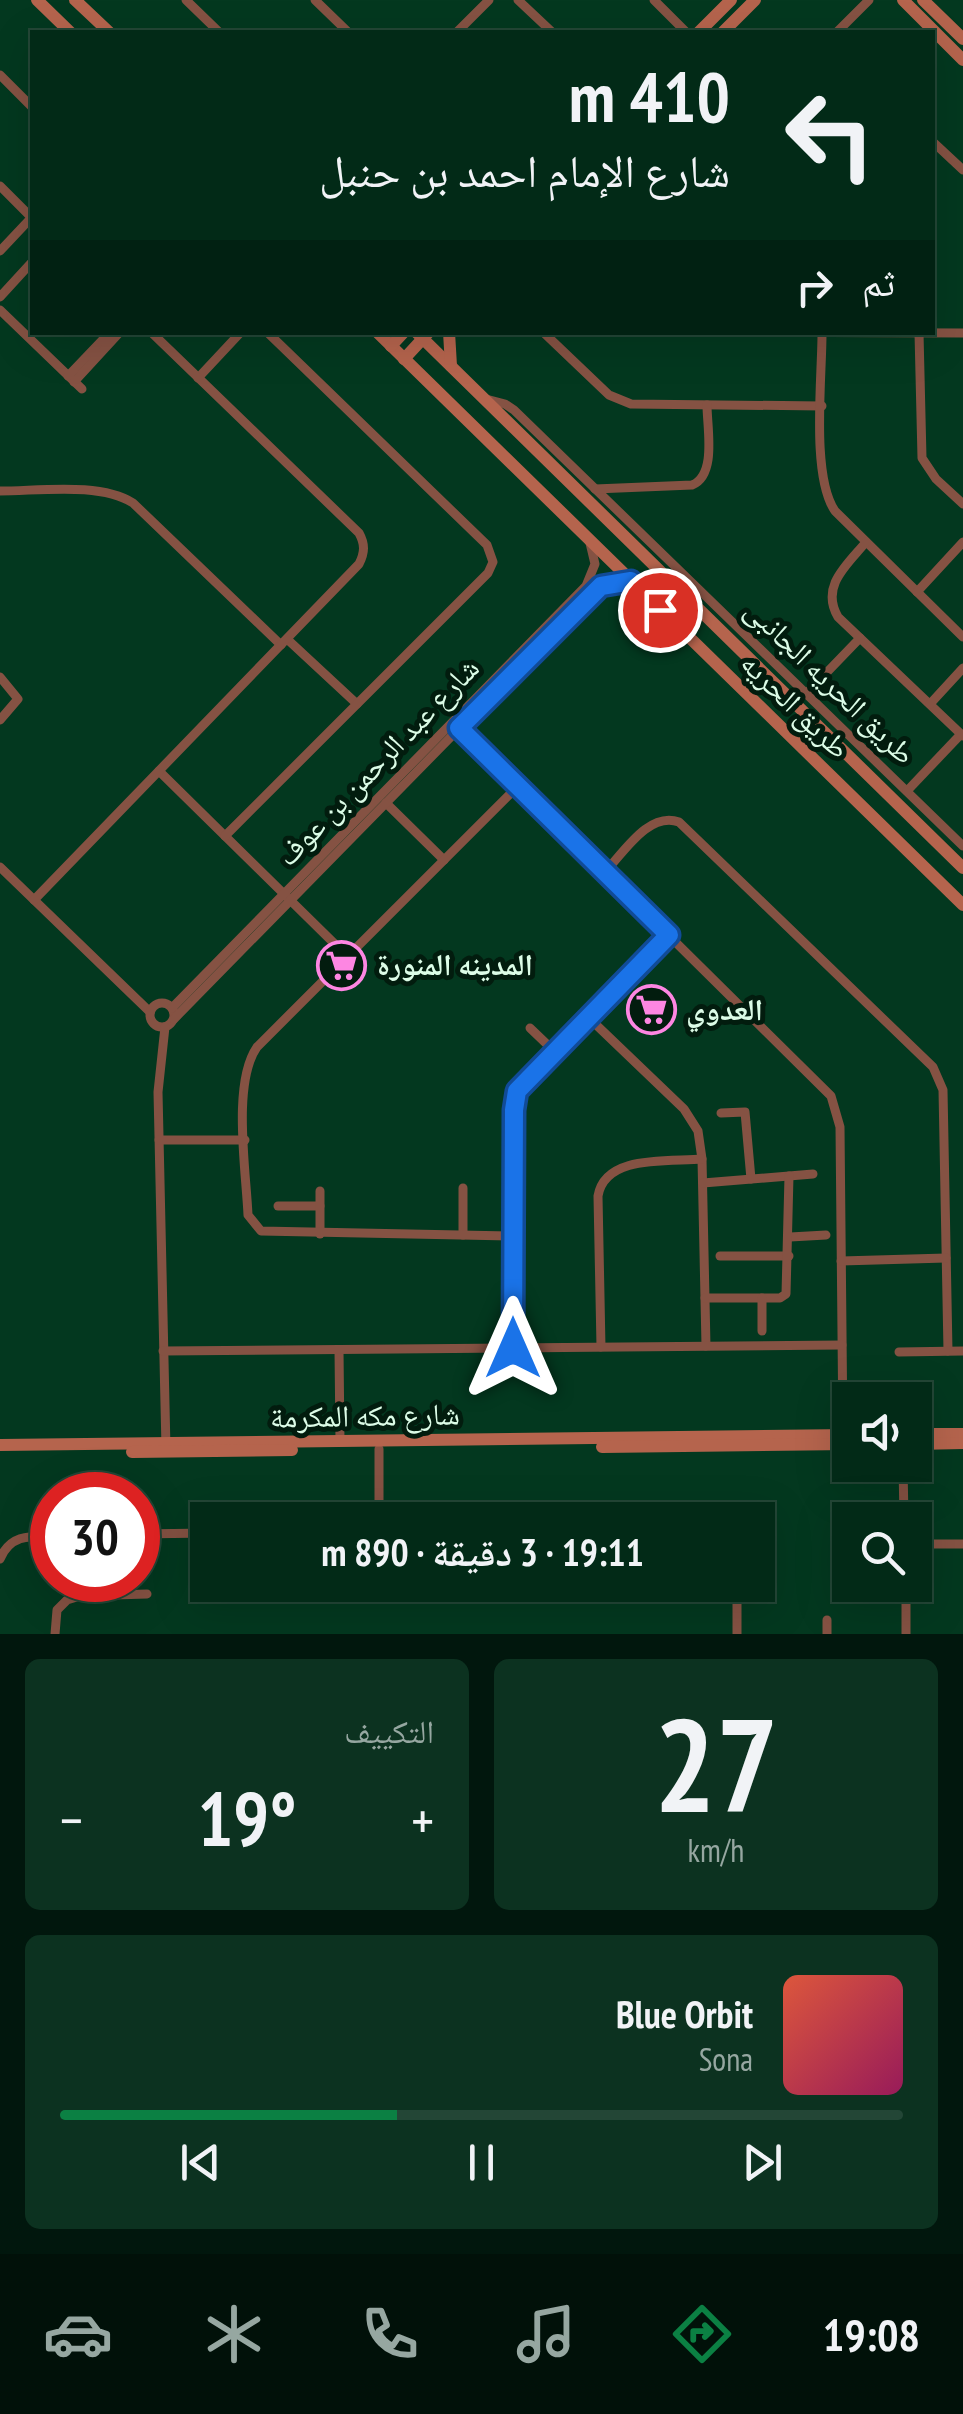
<!DOCTYPE html>
<html lang="ar">
<head>
<meta charset="utf-8">
<style>
	:root { --surface:#022a17; --page:#0c3220; --text:#f1f3f6; --muted:#96a7a1; --line:#234636; --accent:#0b8043 }
	body { margin:0; font-family:"PT Sans Narrow","Noto Naskh Arabic",sans-serif; background:var(--page); color:var(--text); direction:rtl; height:100vh; display:flex; flex-direction:column; font-size:38px; white-space:nowrap }
	* { box-sizing:border-box; margin:0 }
	p { font-size:32px; color:var(--muted) }
	.icon { flex:none; width:55px; height:55px; fill:none; stroke:currentColor; stroke-width:2; stroke-linecap:round; stroke-linejoin:round }
	.map { position:relative; height:1634px; overflow:hidden; direction:ltr }
	.details { display:flex; flex-direction:column; gap:25px; padding:25px; background:#01170d; flex:1 }
	.details>* { flex:none }
	.hud { position:absolute; left:30px; top:30px; width:905px; height:305px; border-radius:0px; box-shadow:0 10px 40px #0002,0 0 0 2px var(--line); direction:rtl; background:#022a17; color:var(--text); overflow:hidden }
	.fabs { position:absolute; left:832px; top:1382px; display:grid; gap:20px }
	.fabs a { display:grid; place-items:center; width:100px; height:100px; border-radius:0px; background:var(--surface); box-shadow:0 10px 40px #0002,0 0 0 2px var(--line); font-size:50px }
	.speed { position:absolute; left:30px; top:1472px; display:flex; gap:20px; font-size:50px; font-weight:700; text-align:center }
	.speed>* { display:grid; place-content:center; width:130px; height:130px; border-radius:50%; background:var(--surface); box-shadow:0 10px 40px #0002,0 0 0 2px var(--line); line-height:1 }
	.speed .limit { border:15px solid #d22; background:#fff; color:#111 }
	.pin { position:absolute; display:grid; place-items:center; width:85px; height:85px; color:#fff; margin:-42px; border:5px solid #fff; border-radius:50%; box-shadow:0 2px 10px #0007 }
	.me { position:absolute; width:110px; margin:-55px; rotate:0deg; stroke-linejoin:round; filter:drop-shadow(0 0 8px #0008) }
	.turn { display:flex; align-items:center; gap:35px; height:210px; padding:0 40px; font-size:45px }
	.turn .icon { width:130px; height:130px; stroke-width:2.5 }
	.turn b { display:block; font-size:70px; line-height:85px }
	.then { display:flex; align-items:center; height:95px; padding:0 40px; background:#0003; gap:20px; font-size:38px }
	.big { font-size:75px; font-weight:700; line-height:1.1 }
	.details .widget { flex:1; display:flex; flex-direction:column; justify-content:center; gap:15px; min-width:0; padding:0 35px; border-radius:15px; background:var(--page) }
	.details .dial { align-items:center; gap:0 }
	.dial b { font-size:130px; line-height:1 }
	.song { display:flex; align-items:center; gap:30px }
	.cover { width:120px; height:120px; border-radius:15px; background:linear-gradient(135deg,hsl(10 70% 55%),hsl(330 70% 35%)) }
	.played { height:10px; border-radius:5px; background:linear-gradient(90deg,var(--accent) 40%,var(--line) 40%) }
	.keys { display:flex; justify-content:space-around; direction:ltr }
	.heat { display:flex; justify-content:space-between; align-items:center; font-size:55px; direction:ltr }
	.details .tiles { flex:1; display:grid; gap:25px; grid-template-columns:1fr 1fr }
	.widget:last-child { grid-column:span 2 }
	.trip { position:absolute; left:190px; top:1502px; width:585px; height:100px; border-radius:0px; background:var(--surface); box-shadow:0 10px 40px #0002,0 0 0 2px var(--line); font-weight:700; line-height:100px; text-align:center; direction:rtl }
	.tabs { display:flex; height:160px; justify-content:space-around; align-items:center; background:#011109; color:var(--muted) }
	.tabs .icon { width:70px; height:70px }
	.tabs .on { color:var(--accent) }
	.tabs b { font-size:45px; color:var(--text) }
	.map>svg:first-child { display:block }
	.lines { fill:none; stroke-linecap:round; stroke-linejoin:round }
	.street { stroke:#855243; stroke-width:9 }
	.secondary { stroke:#b5644d; stroke-width:12 }
	.route-casing { stroke:#114b97; stroke-width:25 }
	.route { stroke:#1a73e8; stroke-width:18 }
	.labels { text-anchor:middle; stroke-width:10; stroke-linejoin:round; paint-order:stroke }
	.street-label { font-size:30px; fill:#dcfce7; stroke:#021c0e }
	.poi-label { font-size:30px; font-weight:bold; fill:#dcfce7; stroke:#021c0e; text-anchor:start }
</style>
</head>
<body>
<div class="map">
<svg width="963" height="1634" viewBox="0 0 963 1634">
	<rect width="100%" height="100%" fill="#03381f"/>
	<g class="lines">
		<!-- street -->
		<g class="street">
			<polyline points="186,0 219,32"/>
			<polyline points="315,0 348,32"/>
			<polyline points="518,0 552,32"/>
			<polyline points="654,0 686,32"/>
			<polyline points="457,32 489,0"/>
			<polyline points="837,32 869,0"/>
			<polyline points="0,75 32,107"/>
			<polyline points="932,141 963,170"/>
			<polyline points="0,186 32,218"/>
			<polyline points="0,251 32,217"/>
			<polyline points="0,297 32,262"/>
			<polyline points="0,310 82,389"/>
			<polyline points="543,332 609,395 631,404 822,406"/>
			<polyline points="672,332 963,333"/>
			<polyline points="919,333 922,458 936,479 963,504"/>
			<path d="M822,334c0,45 -11,142 13,177l128,126"/>
			<polyline points="68,376 110,332"/>
			<polyline points="198,378 241,332"/>
			<polyline points="74,382 120,332"/>
			<polyline points="486,399 505,404 514,410 963,846"/>
			<path d="M595,489l97,-4c25,-10 15,-57 15,-80"/>
			<path d="M0,491c39,0 100,-9 133,12l148,142"/>
			<path d="M866,542c-19,23 -46,44 -28,75l125,119"/>
			<polyline points="917,592 963,542"/>
			<polyline points="287,639 357,704"/>
			<polyline points="0,677 18,699 0,720"/>
			<polyline points="806,694 860,638"/>
			<polyline points="930,704 963,668"/>
			<polyline points="453,722 831,1096 840,1127 843,1436"/>
			<polyline points="159,771 347,956"/>
			<polyline points="907,791 961,734"/>
			<polyline points="386,803 444,860"/>
			<polyline points="225,836 488,573 493,562 487,545 267,332"/>
			<polyline points="0,867 150,1012"/>
			<path d="M605,872c19,-20 44,-61 74,-50l254,245 10,23 5,261"/>
			<path d="M34,900l325,-336c6,-12 6,-20 0,-31l-208,-201"/>
			<circle cx="162" cy="1015" r="12"/>
			<polyline points="172,1008 586,586 595,564 590,543"/>
			<polyline points="588,1017 684,1109 698,1131 702,1159 706,1346"/>
			<polyline points="174,1019 592,593 610,582 631,581"/>
			<polyline points="165,1027 158,1092 166,1449"/>
			<polyline points="530,1028 554,1051"/>
			<polyline points="721,1113 745,1112 751,1179"/>
			<polyline points="159,1140 245,1140"/>
			<polyline points="703,1183 813,1174"/>
			<polyline points="278,1206 320,1206"/>
			<polyline points="320,1234 320,1191"/>
			<polyline points="463,1235 463,1188"/>
			<path d="M513,1236l-252,-5 -13,-16c-2,-45 -16,-132 9,-168l261,-261"/>
			<polyline points="790,1237 826,1235"/>
			<polyline points="720,1256 789,1256"/>
			<polyline points="841,1261 946,1258"/>
			<polyline points="705,1298 780,1298 786,1294 789,1176"/>
			<polyline points="762,1298 762,1331"/>
			<path d="M601,1347l-3,-151c7,-42 71,-34 104,-37"/>
			<polyline points="513,1348 513,1110 517,1091 669,935"/>
			<polyline points="339,1350 340,1441"/>
			<polyline points="163,1351 842,1345"/>
			<polyline points="899,1352 963,1351"/>
			<polyline points="903,1465 904,1520"/>
			<polyline points="379,1520 379,1449"/>
			<polyline points="138,1534 208,1533"/>
			<polyline points="915,1544 963,1544"/>
			<path d="M0,1559c10,-24 29,-23 52,-23"/>
			<polyline points="79,1580 80,1596"/>
			<polyline points="431,1585 437,1589 631,1589"/>
			<polyline points="737,1585 737,1634"/>
			<polyline points="906,1585 906,1634"/>
			<polyline points="55,1634 57,1610 67,1600 80,1596 147,1594"/>
			<polyline points="827,1634 827,1620"/>
		</g>
		<!-- secondary -->
		<g class="secondary">
			<polyline points="37,0 70,32"/>
			<polyline points="75,0 109,32"/>
			<polyline points="903,0 963,60"/>
			<polyline points="923,0 963,39"/>
			<polyline points="699,32 731,0"/>
			<polyline points="723,32 755,0"/>
			<polyline points="377,332 963,905"/>
			<polyline points="416,332 963,868"/>
			<polyline points="449,332 451,366"/>
			<polyline points="391,346 404,332"/>
			<polyline points="404,359 429,332"/>
			<polyline points="915,1434 963,1434"/>
			<polyline points="915,1444 963,1443"/>
			<polyline points="0,1445 850,1435"/>
			<polyline points="602,1447 850,1444"/>
			<polyline points="132,1452 292,1450"/>
		</g>
	</g>
	<g class="lines">
		<defs>
			<polyline id="route" points="513,1348 514,1110 517,1091 669,935 459,728 601,586 631,581 660,610"/>
		</defs>
		<!-- route casing -->
		<use href="#route" class="route-casing"/>
		<!-- route -->
		<use href="#route" class="route"/>
	</g>
	<!-- icons -->
	<defs>
		<symbol id="supermarket-ring" viewBox="-11 -11 22 22"><circle r="9.5" fill="#021c0e" stroke="#fd86e2" stroke-width="1.5"/><path d="M-6-5.5h2.5l.6 2H6L4.5 2H-2.5L-4.4-4H-6ZM-1.5 3.2a1.3 1.3 0 1 0 .1 0ZM3 3.2a1.3 1.3 0 1 0 .1 0Z" fill="#fd86e2"/></symbol>
	</defs>
	<g fill-rule="evenodd">
		<use href="#supermarket-ring" x="314" y="938" width="55" height="55"/>
		<use href="#supermarket-ring" x="624" y="982" width="55" height="55"/>
	</g>
	<g class="labels">
		<!-- street labels -->
		<g class="street-label">
			<text transform="translate(830 682) rotate(44)" y="10">طريق الحريه الجانبى</text>
			<text transform="translate(795 706) rotate(44)" y="10">طريق الحريه</text>
			<text transform="translate(378 762) rotate(-46)" y="10">شارع عبد الرحمن بن عوف</text>
			<text transform="translate(365 1416) rotate(-1)" y="10">شارع مكه المكرمة</text>
		</g>
		<!-- poi labels -->
		<g class="poi-label">
			<text x="377" y="975">المدينه المنورة</text>
			<text x="686" y="1020">العدوي</text>
		</g>
	</g>
</svg>
<div class="fabs">
<a><svg class="icon" aria-label="sound" viewBox="0 0 24 24"><path d="M4 9h4l5-4v14l-5-4H4zM17 9q2 3 0 6"/></svg></a>
<a><svg class="icon" aria-label="search" viewBox="0 0 24 24"><circle cx="10" cy="10" r="6"/><path d="M15 15l6 6"/></svg></a>
</div>
<div class="speed"><div class="limit">30</div></div>
<div class="pin" style="left:660px;top:610px;background:#d93025"><svg class="icon" aria-label="arrive" viewBox="0 0 24 24"><path d="M6 21V4h12l-3 4 3 4H6"/></svg></div>
<svg class="me" style="left:513px;top:1348px" viewBox="-20 -20 40 40"><path d="M0-17L14 15 0 8-14 15z" fill="#1a73e8" stroke="#fff" stroke-width="4"/></svg>
<div class="trip">19:11 · 3 دقيقة · 890 m</div>
<div class="hud">
<div class="turn"><svg class="icon" aria-label="left" viewBox="0 0 24 24"><path d="M17 20v-9H6M10 6l-5 5 5 5"/></svg><div><b>410 m</b>شارع الإمام احمد بن حنبل</div></div>
<div class="then">ثم<svg class="icon" aria-label="right" viewBox="0 0 24 24"><path d="M7 20v-9h11M14 6l5 5-5 5"/></svg></div>
</div>
</div>
<section class="details">
<div class="tiles">
<div class="widget dial"><b>27</b><p>km/h</p></div>
<div class="widget"><p>التكييف</p>
<div class="heat"><a>−</a><b class="big">19°</b><a>+</a></div>
</div>
<div class="widget">
<div class="song"><i class="cover"></i><div><b>Blue Orbit</b><p>Sona</p></div></div>
<div class="played"></div>
<div class="keys"><svg class="icon" aria-label="previous" viewBox="0 0 24 24"><path d="M18 5L8 12l10 7zM5 5v14"/></svg><svg class="icon" aria-label="pause" viewBox="0 0 24 24"><path d="M8 5v14M16 5v14"/></svg><svg class="icon" aria-label="next" viewBox="0 0 24 24"><path d="M6 5l10 7-10 7zM19 5v14"/></svg></div>
</div>
</div>
</section>
<nav class="tabs">
<b>19:08</b>
<svg class="icon on" aria-label="directions" viewBox="0 0 24 24"><path d="M12 3l9 9-9 9-9-9zM9 14v-3h6M13 9l2 2-2 2"/></svg>
<svg class="icon" aria-label="music" viewBox="0 0 24 24"><path d="M9 18V5l10-2v13"/><circle cx="6" cy="18" r="3"/><circle cx="16" cy="16" r="3"/></svg>
<svg class="icon" aria-label="phone" viewBox="0 0 24 24"><path d="M5 4h4l2 5-3 2q2 4 5 5l2-3 5 2v4C11 20 4 13 5 4z"/></svg>
<svg class="icon" aria-label="climate" viewBox="0 0 24 24"><path d="M12 3v18M4 7l16 10M4 17L20 7"/></svg>
<svg class="icon" aria-label="car" viewBox="0 0 24 24"><path d="M5 17H2v-5l4-1 3-4h7l3 4 3 1v5h-3M9 17h6M6 11h13"/><circle cx="7" cy="17" r="2"/><circle cx="17" cy="17" r="2"/></svg>
</nav>
</body>
</html>
